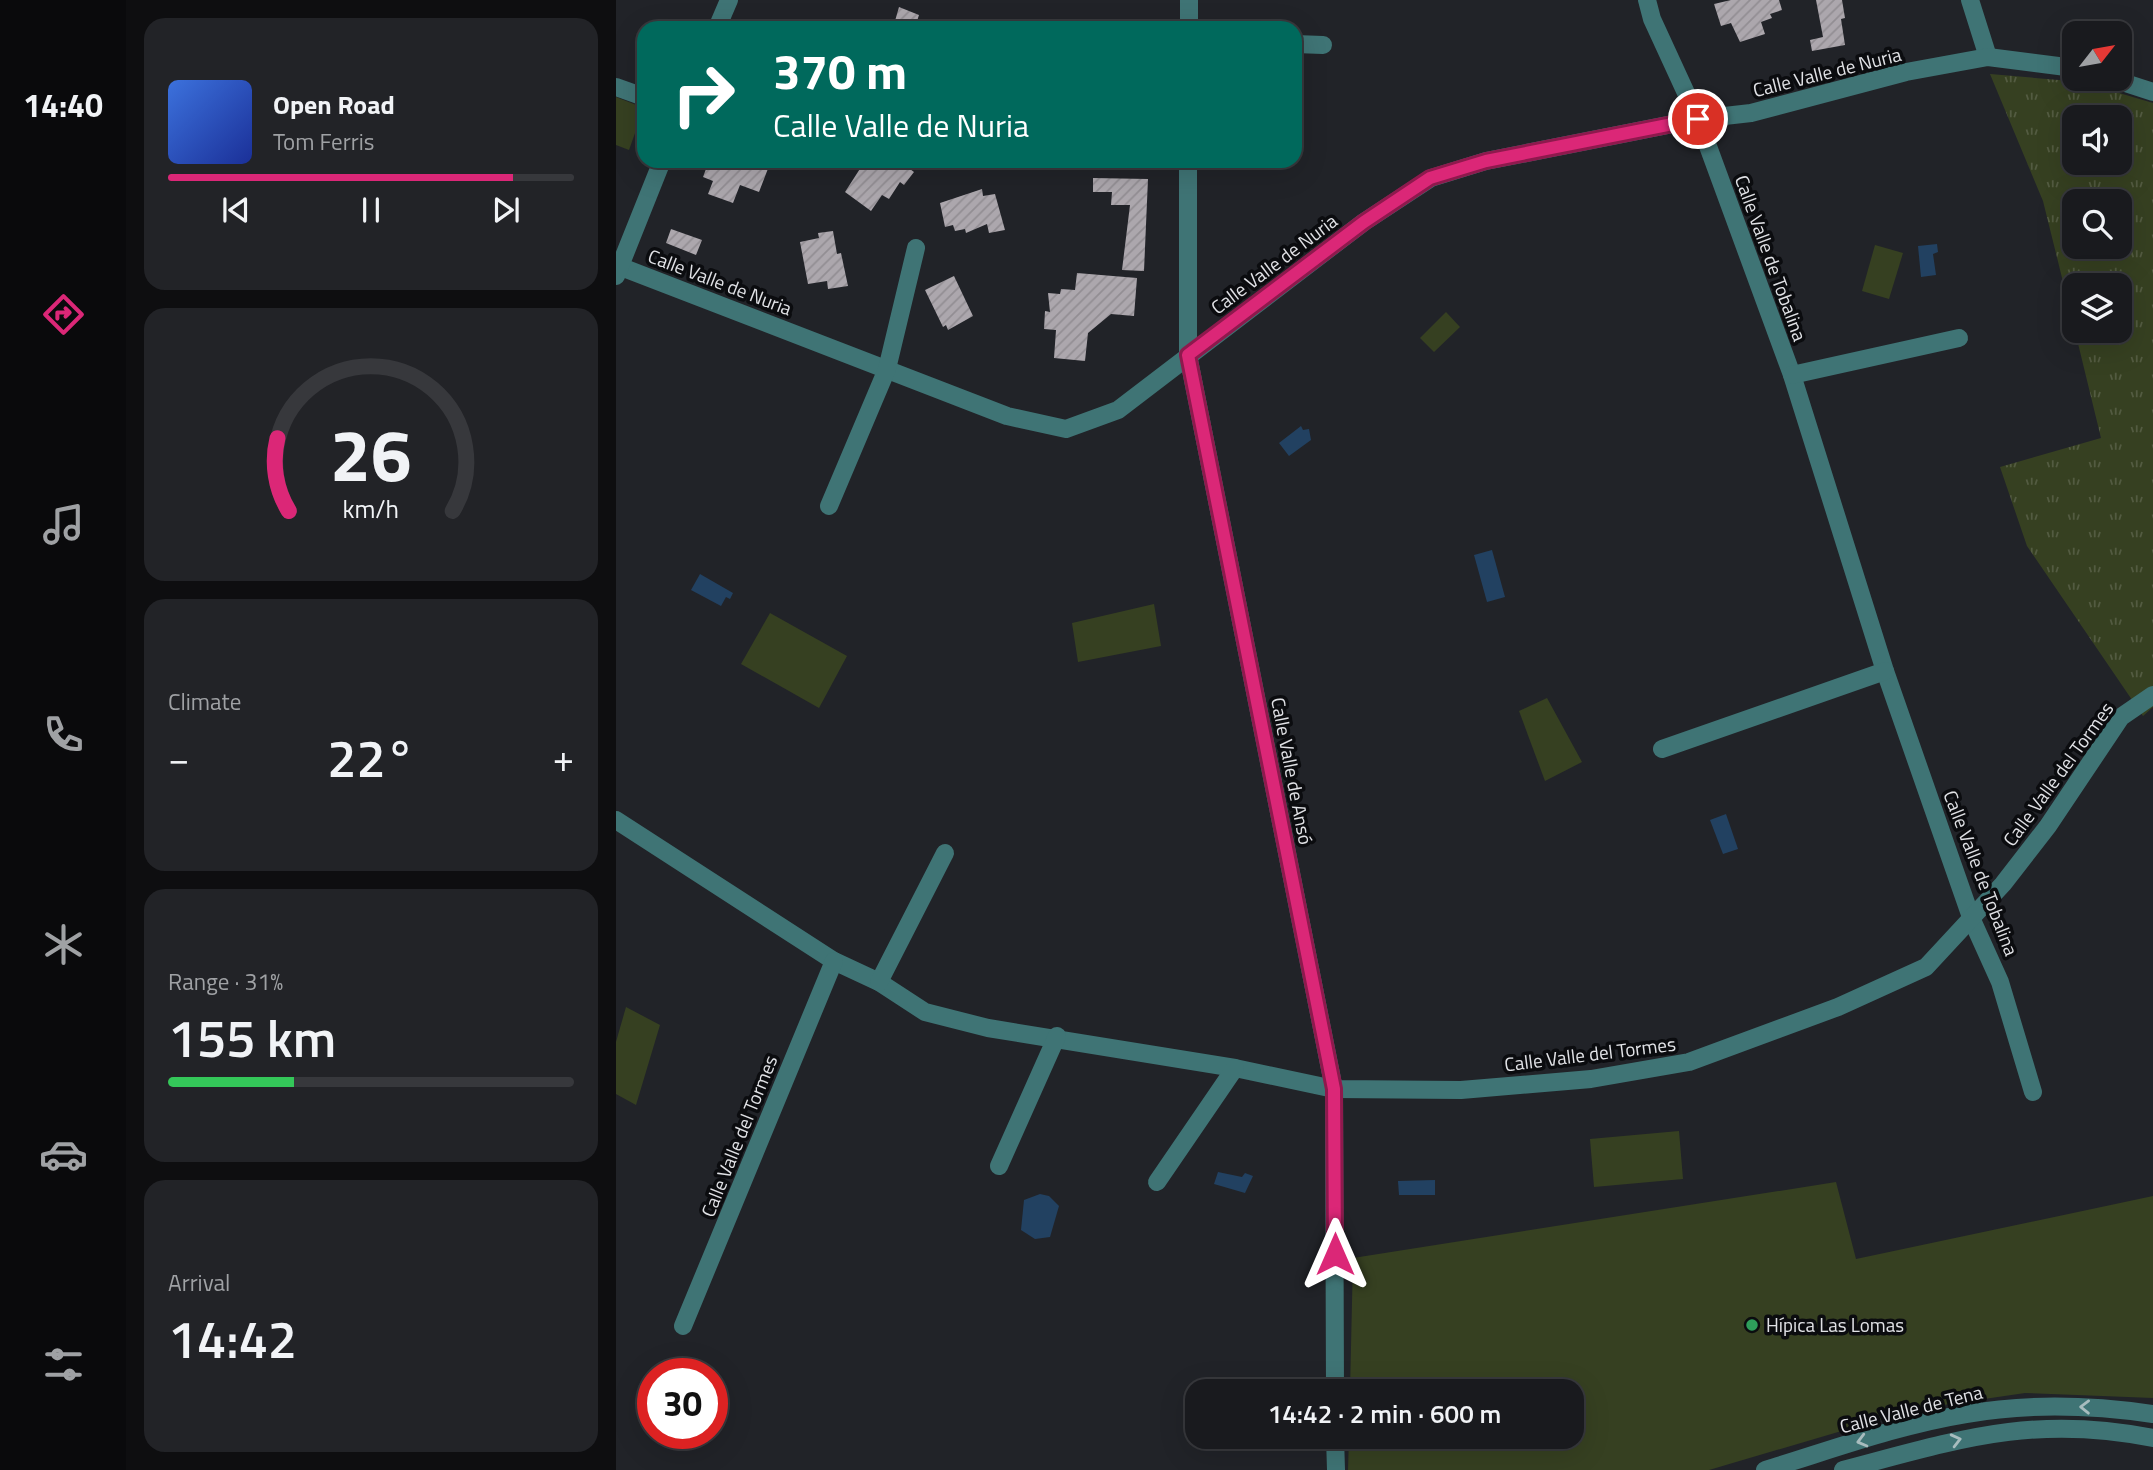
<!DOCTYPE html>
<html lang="en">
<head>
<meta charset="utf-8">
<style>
	:root { --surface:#191a1e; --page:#222327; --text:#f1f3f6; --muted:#9fa1a4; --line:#37383c; --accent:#db2777 }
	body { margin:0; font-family:"Titillium Web",sans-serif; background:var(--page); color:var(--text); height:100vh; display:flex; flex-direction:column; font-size:26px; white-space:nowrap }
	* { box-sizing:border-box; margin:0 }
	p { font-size:23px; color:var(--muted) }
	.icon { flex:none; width:38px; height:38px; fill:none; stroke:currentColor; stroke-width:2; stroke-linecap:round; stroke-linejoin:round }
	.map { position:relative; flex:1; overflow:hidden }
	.panel { display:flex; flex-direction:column; gap:18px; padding:18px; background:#0e0e10; width:490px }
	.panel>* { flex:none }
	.guide { position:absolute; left:21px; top:21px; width:665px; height:147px; border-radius:21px; box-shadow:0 7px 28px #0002,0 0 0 2px var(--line); background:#00695c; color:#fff; overflow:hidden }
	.needle { width:46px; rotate:59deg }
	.tools { position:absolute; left:1446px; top:21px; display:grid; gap:14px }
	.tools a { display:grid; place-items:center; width:70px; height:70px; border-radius:14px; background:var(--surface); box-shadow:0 7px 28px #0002,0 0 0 2px var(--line); font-size:35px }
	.speed { position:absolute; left:21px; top:1358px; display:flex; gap:14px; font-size:35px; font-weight:700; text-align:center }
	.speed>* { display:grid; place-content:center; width:91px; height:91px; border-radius:50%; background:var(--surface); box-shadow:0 7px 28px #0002,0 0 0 2px var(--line); line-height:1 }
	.speed .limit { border:10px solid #d22; background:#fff; color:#111 }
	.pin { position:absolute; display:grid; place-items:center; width:60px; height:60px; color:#fff; margin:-30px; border:4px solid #fff; border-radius:50%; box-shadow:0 2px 7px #0007 }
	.me { position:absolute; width:77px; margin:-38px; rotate:0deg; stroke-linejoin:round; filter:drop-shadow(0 0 5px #0008) }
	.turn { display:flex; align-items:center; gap:24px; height:147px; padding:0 21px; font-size:32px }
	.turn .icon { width:91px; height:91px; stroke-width:2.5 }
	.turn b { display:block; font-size:49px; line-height:60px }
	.big { font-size:52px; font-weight:600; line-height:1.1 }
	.panel .tile { flex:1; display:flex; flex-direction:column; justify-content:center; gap:10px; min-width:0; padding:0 24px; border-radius:21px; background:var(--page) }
	.panel .dial { align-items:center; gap:0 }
	.dial svg { height:182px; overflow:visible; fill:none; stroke:var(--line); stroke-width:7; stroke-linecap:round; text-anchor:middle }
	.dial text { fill:var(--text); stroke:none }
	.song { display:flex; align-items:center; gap:21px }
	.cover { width:84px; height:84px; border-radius:10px; background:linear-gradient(135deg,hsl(220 70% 55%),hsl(230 70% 35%)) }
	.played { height:7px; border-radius:4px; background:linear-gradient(90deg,var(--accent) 85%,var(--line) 85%) }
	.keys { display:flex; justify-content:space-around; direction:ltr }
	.heat { display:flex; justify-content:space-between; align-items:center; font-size:38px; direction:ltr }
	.charge { height:10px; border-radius:5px; background:linear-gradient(90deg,#34c759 31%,var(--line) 0) }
	.trip { position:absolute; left:569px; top:1379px; width:399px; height:70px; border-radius:21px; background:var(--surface); box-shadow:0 7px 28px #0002,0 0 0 2px var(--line); font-weight:600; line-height:70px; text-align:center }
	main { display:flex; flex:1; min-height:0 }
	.menu { display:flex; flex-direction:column; width:126px; justify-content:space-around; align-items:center; background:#0a0a0c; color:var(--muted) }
	.menu .icon { width:49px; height:49px }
	.menu .selected { color:var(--accent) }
	.menu b { font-size:32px; color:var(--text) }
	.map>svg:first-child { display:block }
	.park { fill:url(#park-tufts); fill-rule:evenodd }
	.garden { fill:#364021 }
	.water { fill:#224161 }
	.building { fill:url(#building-hatch) }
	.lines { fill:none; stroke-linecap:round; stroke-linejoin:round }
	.minor { stroke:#3f7475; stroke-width:18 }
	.oneway { stroke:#a8bcbe }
	.route-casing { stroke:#8e194d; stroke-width:18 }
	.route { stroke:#db2777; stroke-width:12 }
	.leisure-dot { fill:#2e9e5b; stroke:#0b0c0f; stroke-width:2.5 }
	.labels { text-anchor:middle; stroke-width:7; stroke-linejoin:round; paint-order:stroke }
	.street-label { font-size:19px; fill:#e1e2e6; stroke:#0b0c0f }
	.poi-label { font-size:19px; fill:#e1e2e6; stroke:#0b0c0f; text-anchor:start }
</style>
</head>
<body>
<main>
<nav class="menu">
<b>14:40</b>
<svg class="icon selected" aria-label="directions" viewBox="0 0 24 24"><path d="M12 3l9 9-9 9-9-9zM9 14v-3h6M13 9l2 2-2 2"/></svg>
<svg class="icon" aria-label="music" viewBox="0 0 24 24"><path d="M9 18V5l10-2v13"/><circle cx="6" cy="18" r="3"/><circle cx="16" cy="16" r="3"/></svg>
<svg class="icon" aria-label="phone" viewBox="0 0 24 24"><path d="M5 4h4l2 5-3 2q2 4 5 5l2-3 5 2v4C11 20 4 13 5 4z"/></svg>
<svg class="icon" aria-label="climate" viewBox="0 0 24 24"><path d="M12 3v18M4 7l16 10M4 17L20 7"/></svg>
<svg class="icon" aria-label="car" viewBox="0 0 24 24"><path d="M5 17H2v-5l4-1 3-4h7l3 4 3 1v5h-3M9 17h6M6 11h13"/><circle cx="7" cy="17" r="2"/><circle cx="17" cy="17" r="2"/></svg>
<svg class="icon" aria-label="filters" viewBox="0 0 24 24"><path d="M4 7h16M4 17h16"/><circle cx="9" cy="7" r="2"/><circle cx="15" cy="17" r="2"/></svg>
</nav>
<section class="panel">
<div class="tile">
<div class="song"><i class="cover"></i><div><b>Open Road</b><p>Tom Ferris</p></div></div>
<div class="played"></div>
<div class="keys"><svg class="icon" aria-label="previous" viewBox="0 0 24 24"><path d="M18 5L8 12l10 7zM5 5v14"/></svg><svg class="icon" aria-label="pause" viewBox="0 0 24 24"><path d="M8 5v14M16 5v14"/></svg><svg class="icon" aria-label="next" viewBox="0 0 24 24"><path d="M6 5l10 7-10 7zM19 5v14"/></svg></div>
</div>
<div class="tile dial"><svg viewBox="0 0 100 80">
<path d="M14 69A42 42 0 1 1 86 69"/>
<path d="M14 69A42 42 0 0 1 9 37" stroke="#db2777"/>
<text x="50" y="56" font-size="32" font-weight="700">26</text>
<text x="50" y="72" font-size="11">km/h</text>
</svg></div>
<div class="tile"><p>Climate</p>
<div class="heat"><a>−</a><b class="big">22°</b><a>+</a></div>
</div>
<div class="tile"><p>Range · 31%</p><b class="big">155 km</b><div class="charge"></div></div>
<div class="tile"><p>Arrival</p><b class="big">14:42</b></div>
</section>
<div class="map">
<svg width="1537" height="1470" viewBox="0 0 1537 1470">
	<defs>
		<pattern id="park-tufts" width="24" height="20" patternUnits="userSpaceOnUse" patternTransform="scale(1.75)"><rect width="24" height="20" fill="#364021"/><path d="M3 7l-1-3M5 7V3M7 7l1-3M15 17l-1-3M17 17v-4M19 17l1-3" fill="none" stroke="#535b41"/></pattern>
		<pattern id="building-hatch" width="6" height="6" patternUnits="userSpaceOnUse" patternTransform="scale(1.75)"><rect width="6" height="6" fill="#aca7ad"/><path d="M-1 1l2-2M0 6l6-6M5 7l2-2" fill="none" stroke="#928e93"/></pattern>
	</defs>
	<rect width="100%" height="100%" fill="#212328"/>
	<!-- park -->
	<path class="park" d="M1374,74l92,8 71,21v604l-10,9 -116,-170 -27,-79 101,-29 -26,-107h44v-46h-45v41l-31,-125zM1458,117h45v46h-45zM1458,201h45v46h-45z"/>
	<!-- garden -->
	<g class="garden">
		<polygon points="0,97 28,108 13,150 0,145"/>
		<polygon points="1259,245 1287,253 1273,299 1246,291"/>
		<polygon points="830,312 844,327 818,352 804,338"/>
		<polygon points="538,604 545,646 462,662 456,623"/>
		<polygon points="154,613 231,656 203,708 125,664"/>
		<polygon points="931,698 966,762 929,781 903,711"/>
		<polygon points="10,1007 44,1025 20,1105 0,1094 0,1042"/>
		<polygon points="1063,1131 1067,1179 978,1187 974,1139"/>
		<polygon points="1220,1182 1240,1259 1537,1196 1537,1398 1409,1393 1300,1409 1093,1470 732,1470 733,1437 956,1437 956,1391 734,1391 737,1258"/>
	</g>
	<!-- water -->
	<g class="water">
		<polygon points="1321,244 1322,252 1317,254 1320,275 1305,277 1302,246"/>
		<polygon points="685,426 687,430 693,429 695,440 673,456 663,443"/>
		<polygon points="876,550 889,597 871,602 858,555"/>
		<polygon points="84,574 117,593 114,599 110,597 105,606 75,590"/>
		<polygon points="1110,814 1122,849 1107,854 1094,820"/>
		<polygon points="602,1172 626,1177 629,1173 637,1176 629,1193 598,1184"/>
		<polygon points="819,1180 819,1195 783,1195 782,1181"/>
		<polygon points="424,1194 433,1196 443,1206 434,1237 419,1239 405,1230 408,1200"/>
	</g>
	<!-- building -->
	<g class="building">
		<polygon points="1115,0 1163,0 1166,10 1154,14 1156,18 1145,22 1149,34 1124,42 1115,23 1105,26 1098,4"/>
		<polygon points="1200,0 1226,0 1229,18 1225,19 1229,45 1196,51 1194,40 1207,37"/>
		<polygon points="283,7 303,15 300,24 311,27 313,22 319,23 317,28 277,28"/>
		<polygon points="93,161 116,161 129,166 131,161 141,161 153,166 143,192 124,185 117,203 92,194 97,181 87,177"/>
		<polygon points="249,161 283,161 298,172 288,185 284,182 273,199 266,195 255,211 229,192"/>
		<polygon points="477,178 532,179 528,271 506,270 514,205 495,205 496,192 477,192"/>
		<polygon points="366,189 367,196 379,194 389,230 373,233 371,224 350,233 349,229 339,231 337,225 329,227 324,203"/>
		<polygon points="55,229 86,240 80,255 50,243"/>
		<polygon points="217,231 221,254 225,253 232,286 212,289 211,281 192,284 184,242 203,238 202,233"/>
		<polygon points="461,273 521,278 518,316 495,314 472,333 469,361 438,358 440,330 428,329 429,311 434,312 432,293 444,294 445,289 459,290"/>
		<polygon points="338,276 357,316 332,330 330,325 327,327 309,290"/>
	</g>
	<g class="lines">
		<!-- minor -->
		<g class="minor">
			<polyline points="1031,0 1036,19 1082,119 1176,375 1269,671 1356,920 1384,982 1417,1092"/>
			<polyline points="1354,0 1372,57"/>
			<polyline points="101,28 113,0"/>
			<polyline points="573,28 573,0"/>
			<polyline points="679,44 707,45"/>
			<polyline points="1497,79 1537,92"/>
			<polyline points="0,87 28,97"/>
			<polyline points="572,161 572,355 718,1089 719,1391"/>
			<polyline points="0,265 391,416 450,429 502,410 748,222 815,178 870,161 1082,119 1135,113 1290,72 1372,57 1458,68"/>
			<polyline points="0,276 46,161"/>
			<polyline points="1176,375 1343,338"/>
			<polyline points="213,506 271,369 300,248"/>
			<polyline points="1046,749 1269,671"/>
			<polyline points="0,820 218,961 263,982 309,1012 372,1028 619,1068 718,1089 845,1090 975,1079 1073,1062 1222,1007 1310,967 1387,884 1432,826 1505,717 1537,695"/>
			<polyline points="263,982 329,853"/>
			<polyline points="383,1166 441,1036"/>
			<polyline points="541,1182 619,1068"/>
			<polyline points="67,1326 218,961"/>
			<polyline points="719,1437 720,1470"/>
			<path d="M1149,1470c66,-20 133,-45 201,-56 62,-11 125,-9 187,0"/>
			<path d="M1227,1470c114,-30 190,-56 310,-32"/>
		</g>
	</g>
	<!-- one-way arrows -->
	<defs><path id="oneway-chevron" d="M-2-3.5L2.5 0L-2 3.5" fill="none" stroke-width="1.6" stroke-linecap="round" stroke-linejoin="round" transform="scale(1.75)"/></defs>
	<g class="oneway">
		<use href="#oneway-chevron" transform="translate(1469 1407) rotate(-179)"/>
		<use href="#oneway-chevron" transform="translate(1340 1440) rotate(-14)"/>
		<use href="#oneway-chevron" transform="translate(1246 1441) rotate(165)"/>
	</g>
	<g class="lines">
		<defs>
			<polyline id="route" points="719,1254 718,1089 572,355 748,222 814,178 870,161 1082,119"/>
		</defs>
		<!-- route casing -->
		<use href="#route" class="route-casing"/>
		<!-- route -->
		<use href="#route" class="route"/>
	</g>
	<!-- markers -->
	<circle class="leisure-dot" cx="1136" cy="1325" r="7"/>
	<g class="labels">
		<!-- street labels -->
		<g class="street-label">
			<text transform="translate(1211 72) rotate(-14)" y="7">Calle Valle de Nuria</text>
			<text transform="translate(1155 258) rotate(70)" y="7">Calle Valle de Tobalina</text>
			<text transform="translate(658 264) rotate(-37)" y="7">Calle Valle de Nuria</text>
			<text transform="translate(104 282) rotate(21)" y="7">Calle Valle de Nuria</text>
			<text transform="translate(676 771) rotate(79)" y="7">Calle Valle de Ansó</text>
			<text transform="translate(1442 774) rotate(-54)" y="7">Calle Valle del Tormes</text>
			<text transform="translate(1365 873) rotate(69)" y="7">Calle Valle de Tobalina</text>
			<text transform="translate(974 1054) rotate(-7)" y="7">Calle Valle del Tormes</text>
			<text transform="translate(123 1136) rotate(-68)" y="7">Calle Valle del Tormes</text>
			<text transform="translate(1295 1409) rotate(-14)" y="7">Calle Valle de Tena</text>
		</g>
		<!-- poi labels -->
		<g class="poi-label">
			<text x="1150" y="1332">Hípica Las Lomas</text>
		</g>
	</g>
</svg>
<div class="tools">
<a><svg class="needle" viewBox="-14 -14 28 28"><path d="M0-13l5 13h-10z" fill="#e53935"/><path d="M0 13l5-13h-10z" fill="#9fa1a4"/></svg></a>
<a><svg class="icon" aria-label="sound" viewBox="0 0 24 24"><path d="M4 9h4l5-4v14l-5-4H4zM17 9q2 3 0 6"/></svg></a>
<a><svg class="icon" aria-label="search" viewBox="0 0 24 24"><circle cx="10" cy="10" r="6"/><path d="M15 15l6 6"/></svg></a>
<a><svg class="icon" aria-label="layers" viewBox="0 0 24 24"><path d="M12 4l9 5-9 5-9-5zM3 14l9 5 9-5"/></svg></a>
</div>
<div class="speed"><div class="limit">30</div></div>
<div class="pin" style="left:1082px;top:119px;background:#d93025"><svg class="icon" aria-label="arrive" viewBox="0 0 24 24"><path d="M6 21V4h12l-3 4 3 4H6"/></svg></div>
<svg class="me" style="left:719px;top:1254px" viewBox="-20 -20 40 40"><path d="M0-17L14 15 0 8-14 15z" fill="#db2777" stroke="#fff" stroke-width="4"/></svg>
<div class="trip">14:42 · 2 min · 600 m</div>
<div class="guide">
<div class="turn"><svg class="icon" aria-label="right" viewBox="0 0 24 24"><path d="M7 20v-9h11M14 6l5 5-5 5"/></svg><div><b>370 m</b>Calle Valle de Nuria</div></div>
</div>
</div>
</main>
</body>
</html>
